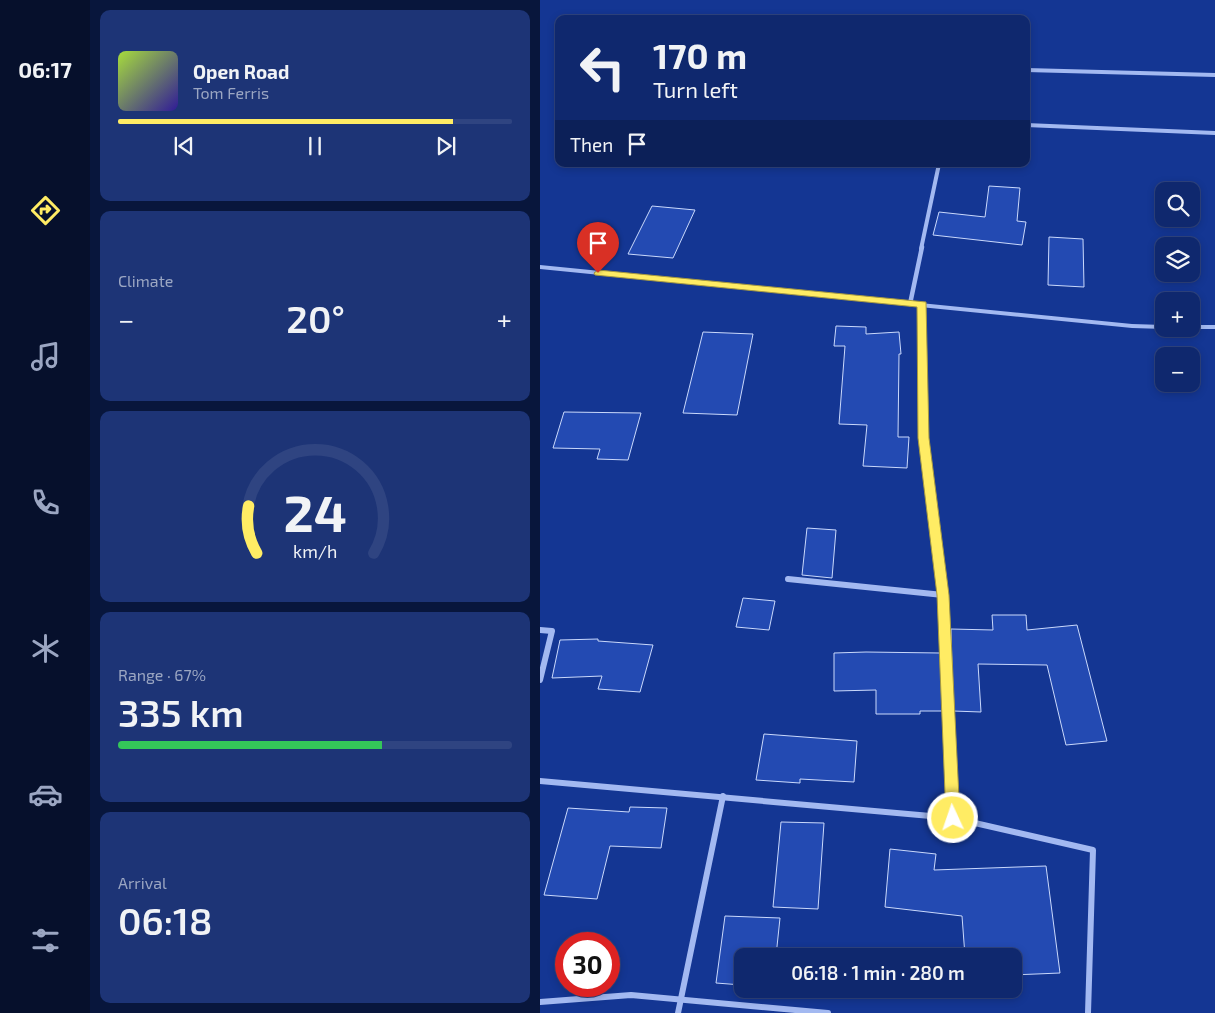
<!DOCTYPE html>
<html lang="en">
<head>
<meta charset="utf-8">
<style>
	:root { --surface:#0f286e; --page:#1d3476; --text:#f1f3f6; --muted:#9ba6c2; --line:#2f4481; --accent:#ffec64 }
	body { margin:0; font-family:"Exo 2",sans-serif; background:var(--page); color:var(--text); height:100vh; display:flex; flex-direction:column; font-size:19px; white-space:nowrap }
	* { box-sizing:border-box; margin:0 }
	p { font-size:16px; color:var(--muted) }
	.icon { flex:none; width:28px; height:28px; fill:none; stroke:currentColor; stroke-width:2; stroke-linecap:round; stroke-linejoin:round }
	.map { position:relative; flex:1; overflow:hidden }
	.panel { display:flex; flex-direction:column; gap:10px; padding:10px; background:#08163c; width:450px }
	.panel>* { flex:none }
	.guide { position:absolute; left:15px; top:15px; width:475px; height:152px; border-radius:10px; box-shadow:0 2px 8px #0003,0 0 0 1px var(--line); background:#0f286e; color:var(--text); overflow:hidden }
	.controls { position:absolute; left:615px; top:182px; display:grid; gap:10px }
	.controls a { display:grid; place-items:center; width:45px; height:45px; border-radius:10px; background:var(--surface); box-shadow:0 2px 8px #0003,0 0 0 1px var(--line); font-size:25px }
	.speed { position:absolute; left:15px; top:932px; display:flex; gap:10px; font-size:25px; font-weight:700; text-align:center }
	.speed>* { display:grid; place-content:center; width:65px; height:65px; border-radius:50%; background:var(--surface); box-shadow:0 2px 8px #0003,0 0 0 1px var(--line); line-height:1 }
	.speed .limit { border:8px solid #d22; background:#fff; color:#111 }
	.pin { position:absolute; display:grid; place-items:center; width:42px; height:42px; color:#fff; margin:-51px -21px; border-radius:50% 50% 50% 0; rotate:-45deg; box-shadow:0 0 5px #0007 }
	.pin .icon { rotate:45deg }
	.me { position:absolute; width:55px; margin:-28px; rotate:357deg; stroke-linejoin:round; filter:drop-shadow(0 0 4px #0008) }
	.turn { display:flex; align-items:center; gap:18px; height:105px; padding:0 15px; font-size:22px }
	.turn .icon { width:65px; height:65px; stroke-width:2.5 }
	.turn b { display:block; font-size:35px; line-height:42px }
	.then { display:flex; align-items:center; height:48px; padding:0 15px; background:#0003; gap:10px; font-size:19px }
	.big { font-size:38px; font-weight:600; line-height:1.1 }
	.panel .card { flex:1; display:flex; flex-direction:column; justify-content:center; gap:8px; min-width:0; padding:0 18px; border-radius:10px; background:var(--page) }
	.panel .dial { align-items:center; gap:0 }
	.dial svg { height:130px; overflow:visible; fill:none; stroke:var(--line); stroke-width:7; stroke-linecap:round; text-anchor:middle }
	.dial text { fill:var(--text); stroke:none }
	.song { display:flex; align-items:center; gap:15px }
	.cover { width:60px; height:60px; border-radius:8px; background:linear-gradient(135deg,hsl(80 70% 55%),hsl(250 70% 35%)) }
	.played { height:5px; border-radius:2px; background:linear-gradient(90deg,var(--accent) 85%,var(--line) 85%) }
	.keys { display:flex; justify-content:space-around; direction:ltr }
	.heat { display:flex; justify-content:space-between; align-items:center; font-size:28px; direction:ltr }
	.charge { height:8px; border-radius:4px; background:linear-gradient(90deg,#34c759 67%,var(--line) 0) }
	.trip { position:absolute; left:194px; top:948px; width:288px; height:50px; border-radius:10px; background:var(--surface); box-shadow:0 2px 8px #0003,0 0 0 1px var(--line); font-weight:600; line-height:50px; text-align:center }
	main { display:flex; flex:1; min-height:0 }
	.tabs { display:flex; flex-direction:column; width:90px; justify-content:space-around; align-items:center; background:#06102c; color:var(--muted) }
	.tabs .icon { width:35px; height:35px }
	.tabs .active { color:var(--accent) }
	.tabs b { font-size:22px; color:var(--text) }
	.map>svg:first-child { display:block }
	.building { fill:#234ab2; stroke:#cad9fc }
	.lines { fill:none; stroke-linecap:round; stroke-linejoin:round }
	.minor-far2 { stroke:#a3b9f1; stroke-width:4 }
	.minor-far1 { stroke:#a3b9f1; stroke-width:4.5 }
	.minor { stroke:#a3b9f1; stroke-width:6 }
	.tertiary { fill:#a3b9f1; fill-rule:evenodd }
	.route { fill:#ffec64; stroke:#a69941 }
</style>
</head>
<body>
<main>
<nav class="tabs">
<b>06:17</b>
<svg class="icon active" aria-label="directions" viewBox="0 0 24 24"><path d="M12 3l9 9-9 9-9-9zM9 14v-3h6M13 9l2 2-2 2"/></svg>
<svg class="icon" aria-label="music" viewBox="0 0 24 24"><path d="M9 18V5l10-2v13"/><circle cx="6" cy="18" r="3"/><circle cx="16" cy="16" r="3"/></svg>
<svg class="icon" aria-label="phone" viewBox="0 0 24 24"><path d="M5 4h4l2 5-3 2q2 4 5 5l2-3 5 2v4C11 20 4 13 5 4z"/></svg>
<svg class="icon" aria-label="climate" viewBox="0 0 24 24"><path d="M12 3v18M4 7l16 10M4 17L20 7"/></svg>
<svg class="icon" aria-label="car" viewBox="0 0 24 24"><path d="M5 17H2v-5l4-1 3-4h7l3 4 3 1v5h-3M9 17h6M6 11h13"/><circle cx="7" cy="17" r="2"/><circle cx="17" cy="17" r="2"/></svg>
<svg class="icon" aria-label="filters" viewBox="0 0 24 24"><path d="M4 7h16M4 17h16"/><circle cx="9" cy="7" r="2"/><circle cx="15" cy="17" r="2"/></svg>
</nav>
<section class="panel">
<div class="card">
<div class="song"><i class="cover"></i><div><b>Open Road</b><p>Tom Ferris</p></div></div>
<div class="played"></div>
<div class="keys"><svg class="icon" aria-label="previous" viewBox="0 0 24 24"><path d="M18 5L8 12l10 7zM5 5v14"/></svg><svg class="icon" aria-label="pause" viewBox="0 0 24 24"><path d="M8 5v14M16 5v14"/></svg><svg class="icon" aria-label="next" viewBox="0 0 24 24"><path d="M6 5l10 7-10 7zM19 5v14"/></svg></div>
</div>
<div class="card"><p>Climate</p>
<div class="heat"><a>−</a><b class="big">20°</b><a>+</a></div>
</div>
<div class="card dial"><svg viewBox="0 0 100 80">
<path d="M14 69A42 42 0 1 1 86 69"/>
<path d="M14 69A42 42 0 0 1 9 40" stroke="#ffec64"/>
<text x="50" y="56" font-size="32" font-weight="700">24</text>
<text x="50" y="72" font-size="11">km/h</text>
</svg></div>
<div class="card"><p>Range · 67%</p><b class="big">335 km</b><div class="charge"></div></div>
<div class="card"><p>Arrival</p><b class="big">06:18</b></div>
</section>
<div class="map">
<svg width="675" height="1013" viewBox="0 0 675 1013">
	<rect width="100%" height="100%" fill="#143693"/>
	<!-- building -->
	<g class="building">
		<polygon points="449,186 480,188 477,221 486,222 482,245 393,235 399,212 445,217"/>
		<polygon points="112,206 155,210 133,258 88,254"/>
		<polygon points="509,237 543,239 544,287 508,285"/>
		<polygon points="296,326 326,327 326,334 359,332 361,354 359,354 358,437 369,437 367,468 323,466 327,425 299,424 305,346 294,346"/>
		<polygon points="163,332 213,334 197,415 143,413"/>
		<polygon points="24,412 101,413 88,460 57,459 60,449 13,448"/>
		<polygon points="267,528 296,530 292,578 262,575"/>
		<polygon points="203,598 235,601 229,630 196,627"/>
		<polygon points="452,615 486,615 487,630 537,625 567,741 526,745 507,665 438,664 441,712 413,711 411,629 453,630"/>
		<polygon points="58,639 58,641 113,645 100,692 58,689 62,676 12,678 20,640"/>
		<polygon points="326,652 400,653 403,711 380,711 380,714 336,714 336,690 294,691 294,653"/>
		<polygon points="224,734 317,741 314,782 260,779 260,783 216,780"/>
		<polygon points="90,807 127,808 121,848 70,846 57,899 4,895 28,808 89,812"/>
		<polygon points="241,822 284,823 278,909 233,907"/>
		<polygon points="350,849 396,854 394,870 506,866 520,973 472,975 472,956 425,956 422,916 345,907"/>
		<polygon points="185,916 240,918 236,956 202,956 202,985 176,983"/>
	</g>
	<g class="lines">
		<!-- minor-far2 -->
		<g class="minor-far2">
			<polyline points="486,70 675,75"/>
			<polyline points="486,125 675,133"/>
			<polyline points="381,249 399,164"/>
		</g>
		<!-- minor-far1 -->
		<g class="minor-far1">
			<polyline points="370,304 382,247"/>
			<polyline points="382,304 383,438 401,578"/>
		</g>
		<!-- minor -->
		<g class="minor">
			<polyline points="401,576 413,818"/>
			<polyline points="248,579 403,595"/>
			<polyline points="0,630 12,631 0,680"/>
			<polyline points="0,781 413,818 553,850 548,1013"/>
			<polyline points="0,1002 91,995 288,1013"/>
			<polyline points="138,1013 183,796"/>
		</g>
		<!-- tertiary -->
		<g class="tertiary">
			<polygon points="0,265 592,324 624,325 624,329 627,329 624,329 592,328 0,269"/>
			<polygon points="651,325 675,325 675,329 648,329 651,329"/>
		</g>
	</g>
	<!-- route -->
	<polygon class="route" points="58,270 386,302 389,438 409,595 420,818 418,823 413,825 408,823 406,818 397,595 378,438 377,307 55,275 54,273"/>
</svg>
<div class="controls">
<a><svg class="icon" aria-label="search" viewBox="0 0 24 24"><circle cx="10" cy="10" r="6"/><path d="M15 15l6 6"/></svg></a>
<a><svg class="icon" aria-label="layers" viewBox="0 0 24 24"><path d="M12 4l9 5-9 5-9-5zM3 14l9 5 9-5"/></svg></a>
<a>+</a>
<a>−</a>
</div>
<div class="speed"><div class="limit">30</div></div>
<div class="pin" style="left:58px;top:273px;background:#d93025"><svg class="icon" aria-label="arrive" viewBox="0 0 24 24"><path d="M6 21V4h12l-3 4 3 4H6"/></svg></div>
<svg class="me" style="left:413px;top:818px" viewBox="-20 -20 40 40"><circle r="17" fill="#ffec64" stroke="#fff" stroke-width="3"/><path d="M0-11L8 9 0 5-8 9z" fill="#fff"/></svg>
<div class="trip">06:18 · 1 min · 280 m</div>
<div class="guide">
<div class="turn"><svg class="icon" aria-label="left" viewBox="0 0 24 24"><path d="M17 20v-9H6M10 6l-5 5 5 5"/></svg><div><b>170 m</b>Turn left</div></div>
<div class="then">Then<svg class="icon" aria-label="arrive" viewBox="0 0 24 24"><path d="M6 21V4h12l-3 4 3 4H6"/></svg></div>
</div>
</div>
</main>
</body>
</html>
